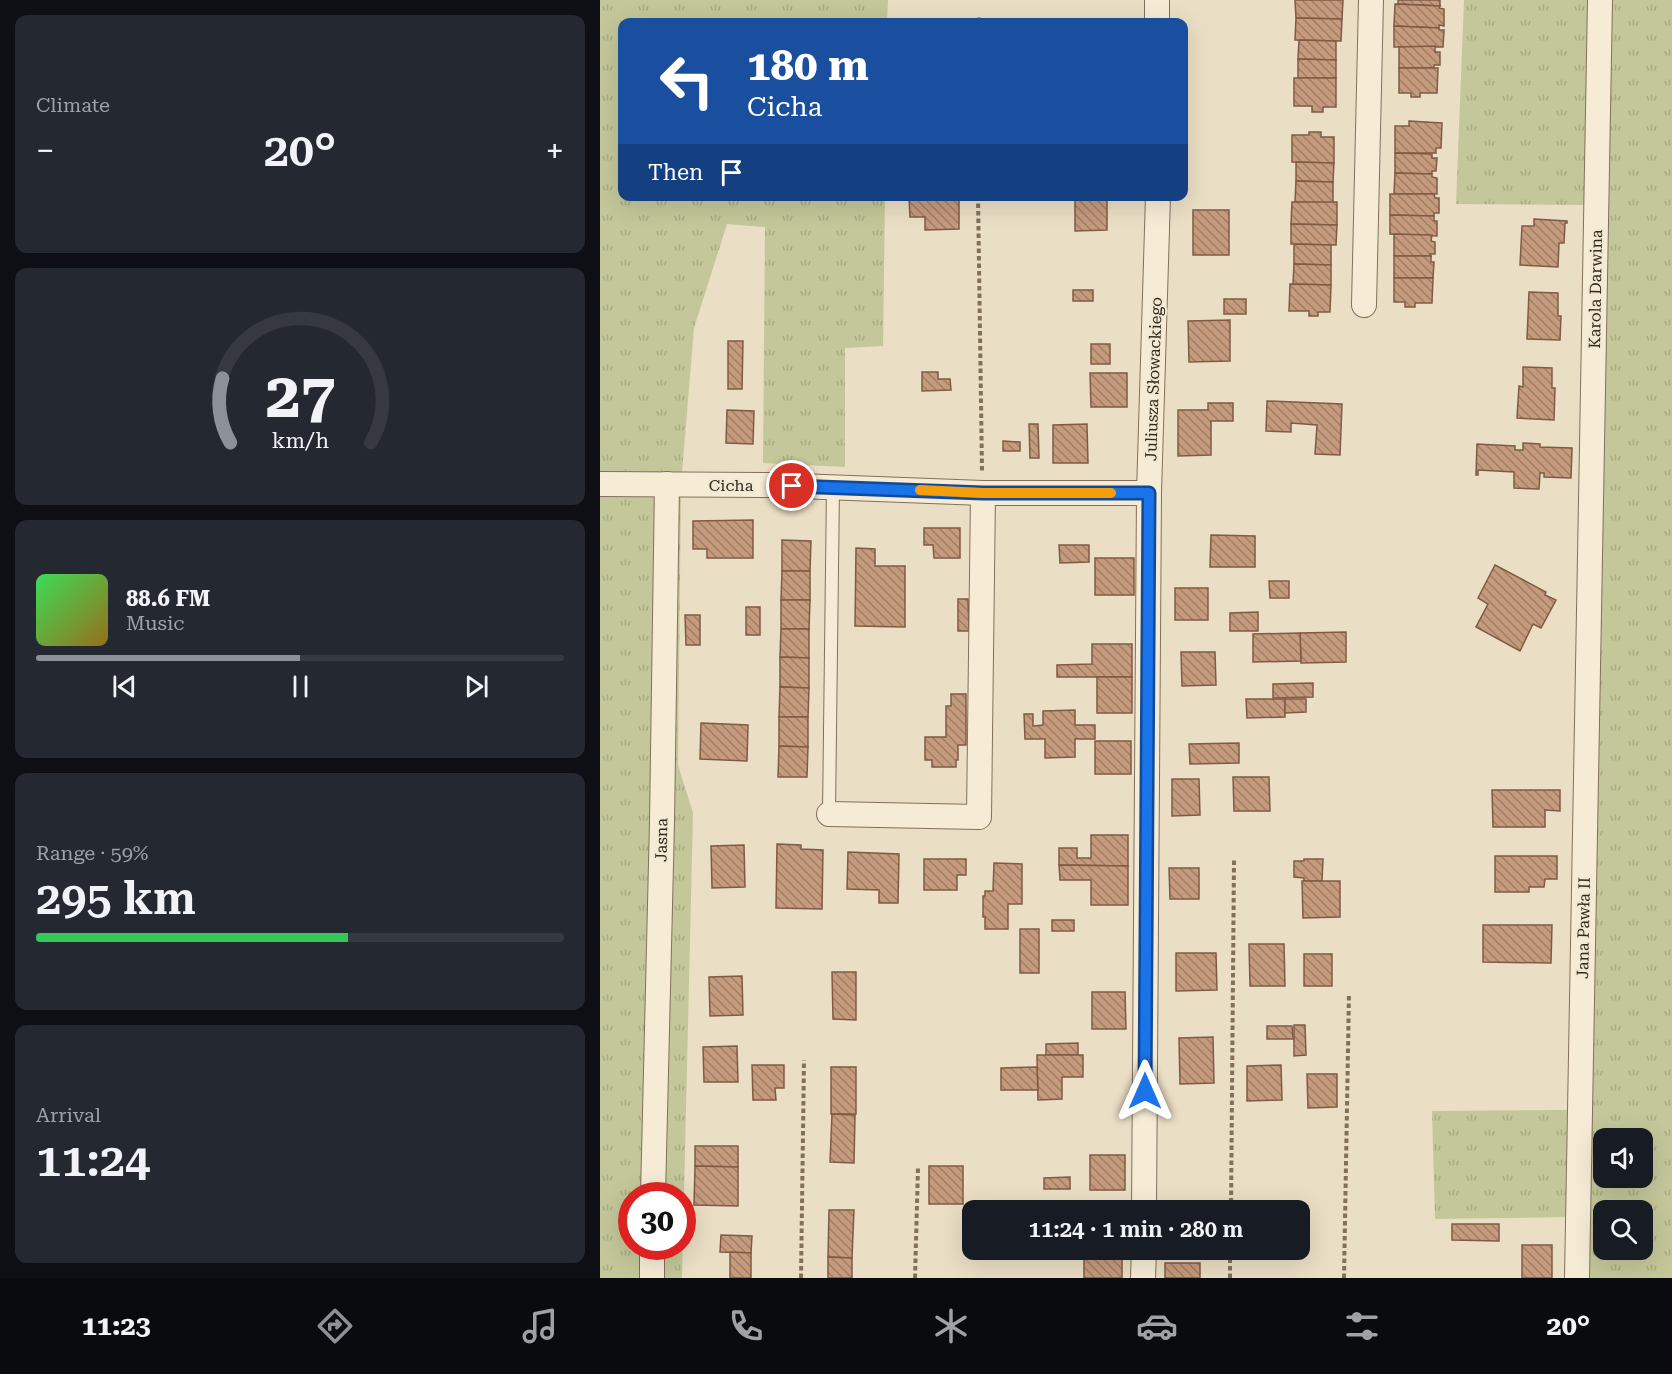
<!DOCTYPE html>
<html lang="en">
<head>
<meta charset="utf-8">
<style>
	:root { --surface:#171b24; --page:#242831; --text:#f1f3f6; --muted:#9ea1a6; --line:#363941; --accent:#8c9099 }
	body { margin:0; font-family:"Roboto Serif",serif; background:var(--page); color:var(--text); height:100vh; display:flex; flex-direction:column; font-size:22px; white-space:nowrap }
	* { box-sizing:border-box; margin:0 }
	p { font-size:20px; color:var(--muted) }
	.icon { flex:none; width:33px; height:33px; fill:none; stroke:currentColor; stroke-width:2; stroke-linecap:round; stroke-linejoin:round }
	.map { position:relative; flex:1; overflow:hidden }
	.side { display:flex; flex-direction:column; gap:15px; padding:15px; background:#0d0f14; width:600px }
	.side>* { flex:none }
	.guide { position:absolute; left:18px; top:18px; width:570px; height:183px; border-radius:12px; box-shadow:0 6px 24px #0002; background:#1a4fa0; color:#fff; overflow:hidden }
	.fabs { position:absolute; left:993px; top:1128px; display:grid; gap:12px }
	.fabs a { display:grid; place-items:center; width:60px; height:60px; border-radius:12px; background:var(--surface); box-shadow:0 6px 24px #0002; font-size:30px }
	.speed { position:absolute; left:18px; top:1182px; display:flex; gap:12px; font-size:30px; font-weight:700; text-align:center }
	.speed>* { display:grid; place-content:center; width:78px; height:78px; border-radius:50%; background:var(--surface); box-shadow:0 6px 24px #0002; line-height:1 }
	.speed .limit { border:9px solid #d22; background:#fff; color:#111 }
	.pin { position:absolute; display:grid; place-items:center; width:51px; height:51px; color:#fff; margin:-26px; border:3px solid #fff; border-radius:50%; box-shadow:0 2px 6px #0007 }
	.me { position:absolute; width:66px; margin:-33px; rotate:0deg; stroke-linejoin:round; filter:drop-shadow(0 0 4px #0008) }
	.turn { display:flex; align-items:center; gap:21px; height:126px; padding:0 30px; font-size:27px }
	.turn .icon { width:78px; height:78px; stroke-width:2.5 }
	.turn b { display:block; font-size:42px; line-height:51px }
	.then { display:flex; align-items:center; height:57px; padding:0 30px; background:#0003; gap:12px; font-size:22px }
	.big { font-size:45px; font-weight:600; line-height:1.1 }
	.side .widget { flex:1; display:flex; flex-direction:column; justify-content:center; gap:9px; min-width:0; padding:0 21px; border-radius:12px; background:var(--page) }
	.side .dial { align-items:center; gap:0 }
	.dial svg { height:156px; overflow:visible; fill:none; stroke:var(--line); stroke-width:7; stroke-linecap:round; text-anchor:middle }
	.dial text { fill:var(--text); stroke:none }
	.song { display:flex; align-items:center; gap:18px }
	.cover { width:72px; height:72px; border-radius:9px; background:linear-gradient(135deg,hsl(130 70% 55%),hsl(40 70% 35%)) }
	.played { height:6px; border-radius:3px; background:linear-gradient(90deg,var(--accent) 50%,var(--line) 50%) }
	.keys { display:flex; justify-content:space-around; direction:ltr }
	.heat { display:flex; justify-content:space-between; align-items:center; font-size:33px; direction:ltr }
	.charge { height:9px; border-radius:4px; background:linear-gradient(90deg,#34c759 59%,var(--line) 0) }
	.trip { position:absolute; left:362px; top:1200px; width:348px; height:60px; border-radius:12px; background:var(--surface); box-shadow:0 6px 24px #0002; font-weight:600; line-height:60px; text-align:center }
	.menu { display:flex; height:96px; justify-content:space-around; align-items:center; background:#090b0e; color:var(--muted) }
	.menu .icon { width:42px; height:42px }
	.menu .selected { color:var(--accent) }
	.menu b { font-size:27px; color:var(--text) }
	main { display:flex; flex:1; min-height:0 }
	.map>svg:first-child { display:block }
	.grass { fill:url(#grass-tufts); fill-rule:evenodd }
	.building { fill:url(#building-back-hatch); stroke:#805b44; stroke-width:1.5 }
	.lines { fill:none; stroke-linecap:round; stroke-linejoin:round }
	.lane-casing { stroke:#83705c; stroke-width:14 }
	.street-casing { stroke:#83705c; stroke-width:26 }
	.path { stroke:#83705c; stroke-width:4; stroke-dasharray:4.5 3; stroke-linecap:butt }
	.lane { stroke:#f6ecd6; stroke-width:12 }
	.street { stroke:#f6ecd6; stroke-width:24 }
	.route-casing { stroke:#114b97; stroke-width:15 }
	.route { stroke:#1a73e8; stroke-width:10 }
	.slow { stroke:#f59e0b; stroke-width:10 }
	.labels { text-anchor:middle; stroke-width:4.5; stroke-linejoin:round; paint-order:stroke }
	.street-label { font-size:16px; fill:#34291f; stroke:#f2e9d3 }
</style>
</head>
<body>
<main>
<section class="side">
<div class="widget"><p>Climate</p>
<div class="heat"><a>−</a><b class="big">20°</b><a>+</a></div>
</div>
<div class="widget dial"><svg viewBox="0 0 100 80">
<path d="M14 69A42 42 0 1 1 86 69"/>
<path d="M14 69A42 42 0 0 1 10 36" stroke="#8c9099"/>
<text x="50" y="56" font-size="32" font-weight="700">27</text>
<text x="50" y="72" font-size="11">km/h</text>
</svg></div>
<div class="widget">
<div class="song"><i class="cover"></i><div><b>88.6 FM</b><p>Music</p></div></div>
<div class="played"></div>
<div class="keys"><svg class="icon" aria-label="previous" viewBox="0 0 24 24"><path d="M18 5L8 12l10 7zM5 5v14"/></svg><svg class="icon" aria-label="pause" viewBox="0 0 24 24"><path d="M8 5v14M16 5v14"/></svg><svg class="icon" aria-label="next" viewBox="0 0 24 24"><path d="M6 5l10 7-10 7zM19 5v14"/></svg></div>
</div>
<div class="widget"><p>Range · 59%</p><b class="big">295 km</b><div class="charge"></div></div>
<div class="widget"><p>Arrival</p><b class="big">11:24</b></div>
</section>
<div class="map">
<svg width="1072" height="1278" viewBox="0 0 1072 1278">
	<defs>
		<pattern id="grass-tufts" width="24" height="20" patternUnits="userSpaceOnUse" patternTransform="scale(1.5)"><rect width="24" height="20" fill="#c3c799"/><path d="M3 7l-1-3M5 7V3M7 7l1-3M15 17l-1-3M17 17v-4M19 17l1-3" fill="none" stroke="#a8ab83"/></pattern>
		<pattern id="building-back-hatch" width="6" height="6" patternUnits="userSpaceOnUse" patternTransform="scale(1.5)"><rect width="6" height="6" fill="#c59a7d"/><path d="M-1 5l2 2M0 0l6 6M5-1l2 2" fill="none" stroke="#a17e66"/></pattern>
	</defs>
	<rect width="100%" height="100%" fill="#eadec4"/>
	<!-- grass -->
	<g class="grass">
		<path d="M0,0h288l-1,22h-265v174l263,1 -2,149 -38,2v119l-82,-4 2,-236 -38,-3 -33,104 -13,156 -3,281 15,48 -11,465h-82zM32,1196h50v50h-50z"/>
		<path d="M864,0h208v1278h-105l1,-61 -133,2 -3,-108 136,-1 23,-905 -135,-1zM1004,1138h38v40h-38zM1004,1210h38v40h-38z"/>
	</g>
	<!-- building -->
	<g class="building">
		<polygon points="695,0 743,0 742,19 696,18"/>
		<polygon points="798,0 840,0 840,6 798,4"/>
		<polygon points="795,4 840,6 839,8 844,9 844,26 839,25 839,28 794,26"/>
		<polygon points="696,18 742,19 741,41 695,40"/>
		<polygon points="794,26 839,28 839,30 844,30 843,47 794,47"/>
		<polygon points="699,40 736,41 736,60 698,59"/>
		<polygon points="835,46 835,52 840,52 840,65 834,65 834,68 799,68 799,47"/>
		<polygon points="698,59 736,60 736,78 698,78"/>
		<polygon points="799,68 838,68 837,93 820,93 820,97 811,97 811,93 799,93"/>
		<polygon points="694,78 736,78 736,107 723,107 723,112 712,112 712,106 694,106"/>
		<polygon points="809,121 842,123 841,148 836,148 836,153 795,153 795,126 809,126"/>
		<polygon points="709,132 721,132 721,137 734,137 734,163 692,162 692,135 709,135"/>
		<polygon points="795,153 832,154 832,158 837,158 836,171 832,171 832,174 795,173"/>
		<polygon points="696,162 734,163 733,182 696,181"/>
		<polygon points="795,173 832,174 832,177 837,178 837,194 794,194"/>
		<polygon points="696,181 733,182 733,203 695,202"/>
		<polygon points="790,194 834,194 835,198 839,198 839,213 834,213 834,216 790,215"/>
		<polygon points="359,196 359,229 325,230 325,217 310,217 309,197"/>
		<polygon points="475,199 507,199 507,230 475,231"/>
		<polygon points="692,202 737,202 737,225 691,224"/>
		<rect x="593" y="210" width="36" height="45"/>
		<polygon points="790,215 834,216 834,221 837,221 837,236 790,234"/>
		<polygon points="934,219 967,221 967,223 965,223 964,243 959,243 958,267 920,265 922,226 934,226"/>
		<polygon points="691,224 737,225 736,245 691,244"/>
		<polygon points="794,234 832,235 831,241 835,242 835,254 830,254 831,256 794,256"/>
		<polygon points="694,244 731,245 731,265 694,264"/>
		<polygon points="794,256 831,256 831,262 834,262 833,278 794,278"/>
		<polygon points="694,264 731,265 731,285 693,284"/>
		<polygon points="794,278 833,278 832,303 815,303 815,307 805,307 805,302 794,302"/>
		<polygon points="690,284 731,285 730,312 718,312 718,316 709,316 709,311 689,311"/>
		<rect x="473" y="290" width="20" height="11"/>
		<polygon points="929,292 958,293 958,316 961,316 960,340 927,339"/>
		<rect x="624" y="299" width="22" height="15"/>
		<polygon points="630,320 630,361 589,362 588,321"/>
		<polygon points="128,341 143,341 142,389 128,389"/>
		<rect x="491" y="344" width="19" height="20"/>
		<polygon points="923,367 952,368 952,388 955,388 954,420 917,418 919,386 923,387"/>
		<polygon points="322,372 338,372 338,379 350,379 351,390 322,391"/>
		<polygon points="490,373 527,373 527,407 491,407"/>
		<polygon points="667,401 742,404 740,455 715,454 717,425 691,423 691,432 666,431"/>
		<polygon points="608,403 633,403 633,421 611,421 611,455 578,456 578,410 608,410"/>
		<polygon points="127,410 154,411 153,444 126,443"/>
		<polygon points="429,424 438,424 439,458 430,458"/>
		<polygon points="487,424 488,463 453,463 453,425"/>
		<polygon points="403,441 420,442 420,451 403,451"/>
		<polygon points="923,443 940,444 940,447 972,448 971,478 944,477 944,473 940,473 939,489 914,488 914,472 878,470 878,475 876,475 877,444 915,446 915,450 923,450"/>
		<polygon points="153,520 153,558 107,558 107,549 93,549 93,521"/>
		<polygon points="324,528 360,528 360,558 334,558 333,545 324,545"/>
		<polygon points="611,535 655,536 655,567 610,567"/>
		<polygon points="182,540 211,541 210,571 182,571"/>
		<polygon points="459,545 489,545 489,562 460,563"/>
		<polygon points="256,548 275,549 275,566 305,566 305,627 255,626"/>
		<rect x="495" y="558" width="39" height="37"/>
		<polygon points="895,565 946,592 945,595 956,600 941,628 933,624 920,651 876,627 888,604 878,598"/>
		<polygon points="182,571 210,571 210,600 181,600"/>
		<polygon points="669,581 689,581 689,598 670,598"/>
		<rect x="575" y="588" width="33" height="32"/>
		<polygon points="358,599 368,599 369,631 358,631"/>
		<polygon points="181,600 210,600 209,629 181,629"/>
		<rect x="146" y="607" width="14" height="28"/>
		<polygon points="658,612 658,631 630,631 630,613"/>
		<polygon points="85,615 100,615 100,645 86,645"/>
		<polygon points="181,629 209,629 209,658 180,657"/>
		<polygon points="746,632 746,662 701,663 700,633"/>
		<polygon points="700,633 701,661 653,662 653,634"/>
		<polygon points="492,644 532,644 532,677 457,677 457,665 492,664"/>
		<polygon points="581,652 615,652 616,685 582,686"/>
		<polygon points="180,657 209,658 209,688 180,687"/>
		<rect x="497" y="677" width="35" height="36"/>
		<polygon points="713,683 713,697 673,698 673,684"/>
		<polygon points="180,687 209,688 208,717 179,717"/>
		<polygon points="351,694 366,694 366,745 358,745 358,760 356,760 356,767 332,767 332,760 325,760 325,737 346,737 346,706 351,706"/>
		<polygon points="646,699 685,699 685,717 647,718"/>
		<polygon points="685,699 706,699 706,712 685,713"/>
		<polygon points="475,710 475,725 495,725 495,739 475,739 475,757 445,758 445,739 425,739 424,714 433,714 433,726 443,725 443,711"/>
		<polygon points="179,717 208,717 208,747 179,746"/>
		<polygon points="101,723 148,725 147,761 100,759"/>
		<rect x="495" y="741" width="36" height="33"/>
		<polygon points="639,743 639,763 590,764 589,744"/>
		<polygon points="179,746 208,747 207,777 178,777"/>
		<polygon points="633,777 669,777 670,811 634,811"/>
		<polygon points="572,779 599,779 600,815 572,816"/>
		<polygon points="892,790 960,790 960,811 945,810 945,827 893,827"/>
		<polygon points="491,835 528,835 528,866 459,865 459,848 477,848 477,858 491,858"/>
		<polygon points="177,844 201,845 201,849 223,850 222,909 176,908"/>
		<polygon points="144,845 145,887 112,888 111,846"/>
		<polygon points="248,852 299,854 298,903 279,903 279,890 247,889"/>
		<polygon points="895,856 957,856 957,879 945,879 944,887 929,887 929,892 895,892"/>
		<polygon points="324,859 366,859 366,875 357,875 357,890 324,890"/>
		<polygon points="704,859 723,859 722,881 704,881 704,878 694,877 694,861 704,861"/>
		<polygon points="394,863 422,864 422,904 408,904 408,929 385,929 385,917 383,917 383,896 385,896 385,891 393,891"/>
		<polygon points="459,865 528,866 528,905 491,905 491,880 460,880"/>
		<polygon points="569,868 599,868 599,899 570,899"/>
		<polygon points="702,881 740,881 740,917 703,918"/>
		<rect x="452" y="920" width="22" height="11"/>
		<polygon points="883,925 952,925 951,963 883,962"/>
		<rect x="420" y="929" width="19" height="44"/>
		<polygon points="649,944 684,944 685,986 650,986"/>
		<polygon points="576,953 616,953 617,990 576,991"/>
		<rect x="704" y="954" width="28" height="32"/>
		<polygon points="232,972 256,972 256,1020 233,1019"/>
		<polygon points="142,976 143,1015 110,1016 109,977"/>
		<polygon points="492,992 525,992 526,1029 492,1029"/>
		<polygon points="694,1025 705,1025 706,1055 694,1056"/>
		<polygon points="667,1026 692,1026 693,1039 667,1039"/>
		<polygon points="613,1037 614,1083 580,1084 579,1038"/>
		<polygon points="478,1043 478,1055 446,1055 446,1044"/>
		<polygon points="137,1046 138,1082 104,1082 103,1047"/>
		<polygon points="437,1055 483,1055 483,1077 462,1077 462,1099 438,1100"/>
		<polygon points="152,1065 184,1065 184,1088 175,1088 176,1100 153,1100"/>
		<polygon points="681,1065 682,1100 647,1101 647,1066"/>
		<rect x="231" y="1067" width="25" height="47"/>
		<polygon points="437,1067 438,1090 401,1090 401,1068"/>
		<polygon points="707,1074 737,1074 737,1107 708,1108"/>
		<polygon points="232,1114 255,1115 254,1163 230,1162"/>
		<polygon points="95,1146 138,1146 138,1167 95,1166"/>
		<rect x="490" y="1155" width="35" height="35"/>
		<polygon points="95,1166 138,1167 138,1206 94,1205"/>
		<rect x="329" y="1166" width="34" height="38"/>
		<polygon points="470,1177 470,1189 444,1189 444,1178"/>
		<polygon points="229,1210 254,1210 252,1258 228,1257"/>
		<polygon points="852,1224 899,1224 899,1241 852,1240"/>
		<polygon points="121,1235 152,1236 151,1253 120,1252"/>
		<rect x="922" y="1245" width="30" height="33"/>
		<rect x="456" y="1250" width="28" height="5"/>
		<rect x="484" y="1250" width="38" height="28"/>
		<polygon points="130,1252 151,1253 151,1278 130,1278"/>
		<polygon points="228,1257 252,1258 252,1278 228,1278"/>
		<rect x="565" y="1263" width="35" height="15"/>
	</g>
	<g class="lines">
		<defs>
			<polyline id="lane" points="229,814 233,487"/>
			<g id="street">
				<polyline points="557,0 557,22"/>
				<polyline points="764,305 771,0"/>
				<polyline points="0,484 171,485 383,493 549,493"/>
				<polyline points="229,814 379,817 383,493"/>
				<polyline points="53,1196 62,822 67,484"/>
				<polyline points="544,1210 549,493 558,196"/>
				<polyline points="52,1278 52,1246"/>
				<polyline points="543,1278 544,1250"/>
				<polyline points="977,1278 1000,0"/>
			</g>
		</defs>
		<!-- lane casing -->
		<use href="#lane" class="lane-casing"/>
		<!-- street casing -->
		<use href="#street" class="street-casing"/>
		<!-- path -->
		<g class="path">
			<polyline points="379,22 379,16"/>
			<polyline points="378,196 382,471"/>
			<polyline points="631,1210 634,860"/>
			<polyline points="201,1278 204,1060"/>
			<polyline points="315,1278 318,1167"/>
			<polyline points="630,1278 630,1250"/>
			<polyline points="744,1278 749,993"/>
		</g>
		<!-- lane -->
		<use href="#lane" class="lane"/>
		<!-- street -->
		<use href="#street" class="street"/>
	</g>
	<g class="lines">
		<defs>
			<polyline id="route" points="192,486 383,493 549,493 545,1091"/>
		</defs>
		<!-- route casing -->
		<use href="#route" class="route-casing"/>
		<!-- route -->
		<use href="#route" class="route"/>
		<!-- slow -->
		<polyline class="slow" points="320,490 383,493 511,493"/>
	</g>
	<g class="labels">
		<!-- street labels -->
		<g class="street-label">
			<text transform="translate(995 289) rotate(-89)" y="6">Karola Darwina</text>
			<text transform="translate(553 379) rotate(-88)" y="6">Juliusza Słowackiego</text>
			<text x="131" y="491">Cicha</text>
			<text transform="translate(61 840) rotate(-89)" y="6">Jasna</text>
			<text transform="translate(983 928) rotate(-89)" y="6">Jana Pawła II</text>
		</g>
	</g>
</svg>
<div class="fabs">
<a><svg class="icon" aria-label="sound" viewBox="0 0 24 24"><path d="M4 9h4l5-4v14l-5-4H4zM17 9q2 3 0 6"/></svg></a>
<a><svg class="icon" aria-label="search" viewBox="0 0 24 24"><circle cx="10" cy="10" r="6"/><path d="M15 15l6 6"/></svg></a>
</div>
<div class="speed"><div class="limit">30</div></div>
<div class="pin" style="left:192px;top:486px;background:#d93025"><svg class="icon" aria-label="arrive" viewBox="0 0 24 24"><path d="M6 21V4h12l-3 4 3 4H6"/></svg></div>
<svg class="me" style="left:545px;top:1091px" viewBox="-20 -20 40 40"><path d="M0-17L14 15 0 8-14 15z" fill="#1a73e8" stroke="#fff" stroke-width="4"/></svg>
<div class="trip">11:24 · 1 min · 280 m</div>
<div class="guide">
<div class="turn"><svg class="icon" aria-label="left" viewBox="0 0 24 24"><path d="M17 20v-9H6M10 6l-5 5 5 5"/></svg><div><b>180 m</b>Cicha</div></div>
<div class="then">Then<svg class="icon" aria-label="arrive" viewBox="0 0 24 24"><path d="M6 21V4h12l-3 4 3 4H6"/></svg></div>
</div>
</div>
</main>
<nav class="menu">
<b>11:23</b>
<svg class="icon selected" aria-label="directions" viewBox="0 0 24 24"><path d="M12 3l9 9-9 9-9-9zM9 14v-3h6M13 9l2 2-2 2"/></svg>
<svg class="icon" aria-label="music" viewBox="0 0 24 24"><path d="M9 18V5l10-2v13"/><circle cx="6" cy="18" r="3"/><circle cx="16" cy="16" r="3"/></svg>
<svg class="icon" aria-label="phone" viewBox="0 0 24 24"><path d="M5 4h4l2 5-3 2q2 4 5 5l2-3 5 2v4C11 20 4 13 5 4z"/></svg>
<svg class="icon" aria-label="climate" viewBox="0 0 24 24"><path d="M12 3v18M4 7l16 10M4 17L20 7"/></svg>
<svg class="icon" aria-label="car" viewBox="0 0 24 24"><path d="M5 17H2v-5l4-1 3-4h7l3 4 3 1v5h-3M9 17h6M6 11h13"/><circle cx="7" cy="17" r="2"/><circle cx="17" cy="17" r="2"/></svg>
<svg class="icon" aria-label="filters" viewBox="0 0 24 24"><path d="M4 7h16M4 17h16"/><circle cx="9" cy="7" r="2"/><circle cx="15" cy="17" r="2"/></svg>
<b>20°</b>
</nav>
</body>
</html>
